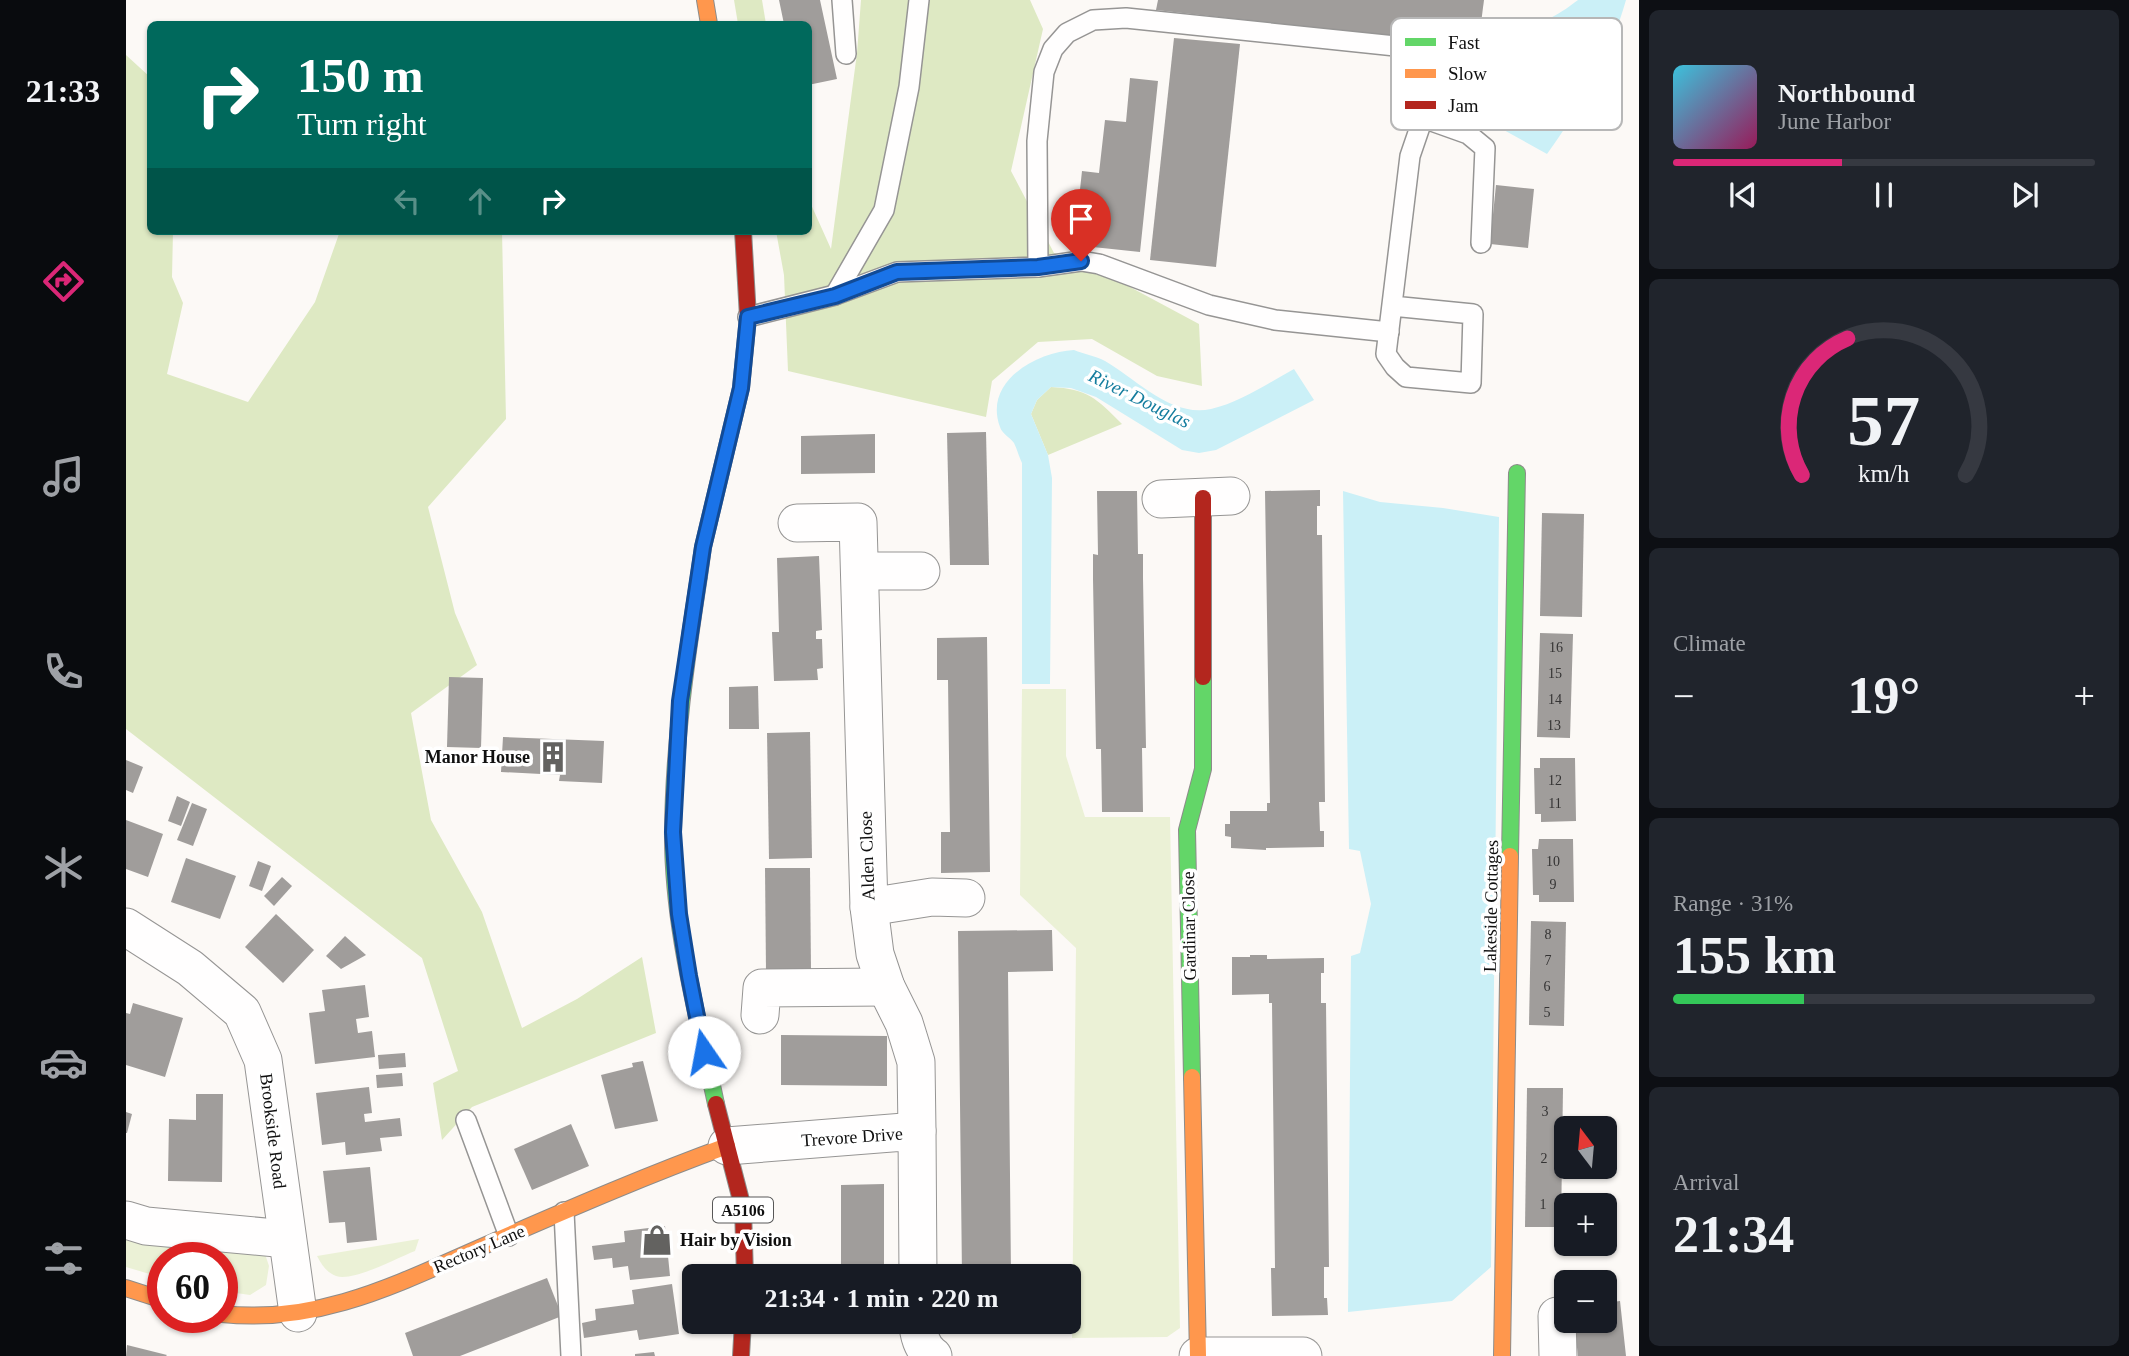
<!DOCTYPE html>
<html lang="en">
<head>
<meta charset="utf-8">
<style>
	:root { --surface:#171b24; --page:#20242c; --text:#f1f3f6; --muted:#9ea1a6; --line:#363941; --accent:#db2777 }
	body { margin:0; font-family:Georgia,serif; background:var(--page); color:var(--text); height:100vh; display:flex; flex-direction:column; font-size:26px; white-space:nowrap }
	* { box-sizing:border-box; margin:0 }
	p { font-size:23px; color:var(--muted) }
	.icon { flex:none; width:38px; height:38px; fill:none; stroke:currentColor; stroke-width:2; stroke-linecap:round; stroke-linejoin:round }
	.map { position:relative; flex:1; overflow:hidden }
	.panel { display:flex; flex-direction:column; gap:10px; padding:10px; background:#0d0f14; width:490px }
	.panel>* { flex:none }
	.guide { position:absolute; left:21px; top:21px; width:665px; height:214px; border-radius:10px; box-shadow:0 2px 5px #0004; background:#00695c; color:#fff; overflow:hidden }
	.needle { width:46px; rotate:344deg }
	.fabs { position:absolute; left:1428px; top:1116px; display:grid; gap:14px }
	.fabs a { display:grid; place-items:center; width:63px; height:63px; border-radius:10px; background:var(--surface); box-shadow:0 2px 5px #0004; font-size:35px }
	.speed { position:absolute; left:21px; top:1242px; display:flex; gap:14px; font-size:35px; font-weight:700; text-align:center }
	.speed>* { display:grid; place-content:center; width:91px; height:91px; border-radius:50%; background:var(--surface); box-shadow:0 2px 5px #0004; line-height:1 }
	.speed .limit { border:10px solid #d22; background:#fff; color:#111 }
	.pin { position:absolute; display:grid; place-items:center; width:60px; height:60px; color:#fff; margin:-72px -30px; border-radius:50% 50% 50% 0; rotate:-45deg; box-shadow:0 0 7px #0007 }
	.pin .icon { rotate:45deg }
	.me { position:absolute; width:77px; margin:-38px; rotate:348deg; stroke-linejoin:round; filter:drop-shadow(0 0 5px #0008) }
	.turn { display:flex; align-items:center; gap:24px; height:147px; padding:0 35px; font-size:32px }
	.turn .icon { width:91px; height:91px; stroke-width:2.5 }
	.turn b { display:block; font-size:49px; line-height:60px }
	.lanes { display:flex; align-items:center; height:66px; padding:0 35px; background:#0003; justify-content:center; gap:35px; direction:ltr }
	.lanes .off { opacity:.35 }
	.big { font-size:52px; font-weight:600; line-height:1.1 }
	.panel .card { flex:1; display:flex; flex-direction:column; justify-content:center; gap:10px; min-width:0; padding:0 24px; border-radius:10px; background:var(--page) }
	.panel .dial { align-items:center; gap:0 }
	.dial svg { height:182px; overflow:visible; fill:none; stroke:var(--line); stroke-width:7; stroke-linecap:round; text-anchor:middle }
	.dial text { fill:var(--text); stroke:none }
	.song { display:flex; align-items:center; gap:21px }
	.cover { width:84px; height:84px; border-radius:10px; background:linear-gradient(135deg,hsl(190 70% 55%),hsl(330 70% 35%)) }
	.played { height:7px; border-radius:4px; background:linear-gradient(90deg,var(--accent) 40%,var(--line) 40%) }
	.keys { display:flex; justify-content:space-around; direction:ltr }
	.heat { display:flex; justify-content:space-between; align-items:center; font-size:38px; direction:ltr }
	.charge { height:10px; border-radius:5px; background:linear-gradient(90deg,#34c759 31%,var(--line) 0) }
	.trip { position:absolute; left:556px; top:1264px; width:399px; height:70px; border-radius:10px; background:var(--surface); box-shadow:0 2px 5px #0004; font-weight:600; line-height:70px; text-align:center }
	main { display:flex; flex:1; min-height:0 }
	.menu { display:flex; flex-direction:column; width:126px; justify-content:space-around; align-items:center; background:#090b0e; color:var(--muted) }
	.menu .icon { width:49px; height:49px }
	.menu .on { color:var(--accent) }
	.menu b { font-size:32px; color:var(--text) }
	.map>svg:first-child { display:block }
	.green { fill:#ebf1d6 }
	.forest { fill:#dee9c3 }
	.water { fill:#cbf0f7 }
	.building { fill:#a09d9b }
	.lines { fill:none; stroke-linecap:round; stroke-linejoin:round }
	.lane-casing { stroke:#969594; stroke-width:22 }
	.street-casing { stroke:#969594; stroke-width:39 }
	.fast-casing { stroke:#8d8c8a; stroke-width:18 }
	.slow-casing { stroke:#8d8c8a; stroke-width:18 }
	.jam-casing { stroke:#8d8c8a; stroke-width:18 }
	.lane { stroke:#fffefe; stroke-width:19 }
	.street { stroke:#fffefe; stroke-width:37 }
	.fast { stroke:#63d668; stroke-width:16 }
	.slow { stroke:#ff974d; stroke-width:16 }
	.jam { stroke:#b3261e; stroke-width:16 }
	.route-casing { stroke:#114b97; stroke-width:18 }
	.route { stroke:#1a73e8; stroke-width:12 }
	.labels { text-anchor:middle; stroke-width:7; stroke-linejoin:round; paint-order:stroke }
	.number-label { font-size:14px; fill:#343333 }
	.shield { fill:#fff; stroke:#585858; stroke-width:2 }
	.shield-label { font-size:16px; font-weight:bold; fill:#101010 }
	.poi-label { font-size:18px; font-weight:bold; fill:#101010; stroke:#fff; text-anchor:end }
	.street-label { font-size:18px; fill:#101010; stroke:#fff }
	.water-label { font-size:19px; font-style:italic; fill:#157d9e; stroke:#fff }
	.key { fill:#fff; stroke:#b7b7b7; stroke-width:2 }
	.key-label { font-size:19px; fill:#101010 }
</style>
</head>
<body>
<main>
<nav class="menu">
<b>21:33</b>
<svg class="icon on" aria-label="directions" viewBox="0 0 24 24"><path d="M12 3l9 9-9 9-9-9zM9 14v-3h6M13 9l2 2-2 2"/></svg>
<svg class="icon" aria-label="music" viewBox="0 0 24 24"><path d="M9 18V5l10-2v13"/><circle cx="6" cy="18" r="3"/><circle cx="16" cy="16" r="3"/></svg>
<svg class="icon" aria-label="phone" viewBox="0 0 24 24"><path d="M5 4h4l2 5-3 2q2 4 5 5l2-3 5 2v4C11 20 4 13 5 4z"/></svg>
<svg class="icon" aria-label="climate" viewBox="0 0 24 24"><path d="M12 3v18M4 7l16 10M4 17L20 7"/></svg>
<svg class="icon" aria-label="car" viewBox="0 0 24 24"><path d="M5 17H2v-5l4-1 3-4h7l3 4 3 1v5h-3M9 17h6M6 11h13"/><circle cx="7" cy="17" r="2"/><circle cx="17" cy="17" r="2"/></svg>
<svg class="icon" aria-label="filters" viewBox="0 0 24 24"><path d="M4 7h16M4 17h16"/><circle cx="9" cy="7" r="2"/><circle cx="15" cy="17" r="2"/></svg>
</nav>
<div class="map">
<svg width="1513" height="1356" viewBox="0 0 1513 1356">
	<rect width="100%" height="100%" fill="#fcf9f6"/>
	<!-- green -->
	<g class="green">
		<polygon points="896,689 940,689 940,756 959,817 1044,817 1054,1328 1041,1337 946,1338 950,948 894,895"/>
		<polygon points="0,1231 139,1254 143,1266 140,1285 124,1295 96,1291 96,1258 37,1258 37,1278 0,1267"/>
		<path d="M293,1239l-4,12c-18,7 -62,31 -79,25 -10,-4 -14,-11 -19,-20z"/>
	</g>
	<!-- forest -->
	<g class="forest">
		<polygon points="608,0 636,0 640,24 612,24"/>
		<polygon points="735,0 904,0 917,29 885,171 928,253 976,272 1073,324 1076,386 1031,376 966,339 912,342 866,381 860,417 662,371 658,275 650,231 682,231 683,200 705,249 731,53"/>
		<polygon points="0,55 24,77 24,231 47,231 46,277 57,303 41,374 122,402 189,302 214,231 376,231 380,419 302,507 329,613 351,665 285,713 305,820 356,912 396,1028 451,999 516,957 530,1033 346,1107 316,1140 307,1083 332,1071 296,958 0,729"/>
		<path d="M925,387c37,2 45,11 71,37l-74,31 -17,-41 6,-14z"/>
	</g>
	<!-- water -->
	<g class="water">
		<path d="M1452,0h48c-16,57 -45,107 -79,154l-45,-25c20,-30 20,-46 23,-81l-47,-2 3,-21c45,3 59,4 97,-25z"/>
		<path d="M948,350c10,4 22,6 31,11 31,18 67,57 106,48 30,-7 57,-26 83,-40l20,31 -98,50 -17,3 -17,-3 -86,-53 -25,-9 -20,-1 -14,13 -6,14 17,41 4,23 -2,206h-28v-221c-3,-6 -5,-14 -8,-20 -4,-6 -12,-9 -14,-16 -17,-46 37,-75 74,-77z"/>
		<polygon points="1217,491 1254,502 1317,508 1373,517 1365,1267 1326,1301 1222,1312 1225,956 1234,953 1245,904 1234,851 1223,849"/>
	</g>
	<!-- building -->
	<g class="building">
		<polygon points="653,0 694,0 711,79 682,85 682,24 658,24"/>
		<polygon points="1032,0 1358,0 1352,46 1030,10"/>
		<polygon points="1048,38 1114,44 1090,267 1024,260"/>
		<polygon points="1004,78 1032,81 1014,252 948,245 956,171 973,173 979,120 1000,122"/>
		<polygon points="1370,185 1408,189 1402,248 1364,244"/>
		<polygon points="860,432 863,565 824,565 821,433"/>
		<polygon points="749,434 749,473 675,474 675,436"/>
		<polygon points="1194,490 1194,506 1191,506 1191,535 1196,535 1199,802 1193,802 1194,831 1198,831 1198,847 1140,848 1140,850 1105,848 1105,837 1099,836 1099,824 1104,824 1104,811 1141,811 1141,803 1144,803 1139,491"/>
		<polygon points="971,491 1011,491 1012,554 1017,554 1017,578 1020,748 1016,748 1017,812 976,812 975,749 970,749 967,579 967,554 972,555"/>
		<polygon points="1416,513 1458,514 1456,617 1414,616"/>
		<polygon points="693,556 696,630 690,631 690,639 696,639 697,668 691,669 692,680 648,681 646,632 653,632 651,558"/>
		<polygon points="1414,633 1447,634 1444,738 1411,737"/>
		<polygon points="861,637 864,872 815,873 815,832 824,832 822,680 811,680 811,638"/>
		<polygon points="323,677 357,678 355,748 321,747"/>
		<polygon points="632,686 633,729 603,729 603,687"/>
		<polygon points="684,732 686,858 643,859 641,733"/>
		<polygon points="377,737 478,741 476,783 433,781 434,775 375,772"/>
		<polygon points="1414,758 1449,758 1450,821 1415,822 1415,814 1409,814 1408,768 1414,768"/>
		<polygon points="0,760 17,767 7,793 0,790"/>
		<polygon points="51,796 64,802 55,826 42,821"/>
		<polygon points="66,803 81,809 67,846 51,840"/>
		<polygon points="0,820 37,834 22,877 0,869"/>
		<polygon points="1413,839 1447,839 1448,902 1413,902 1413,895 1407,895 1406,849 1412,849"/>
		<polygon points="60,858 110,876 94,919 45,902"/>
		<polygon points="132,861 145,866 136,891 123,886"/>
		<polygon points="639,868 684,868 685,971 640,972"/>
		<polygon points="156,877 166,886 148,906 138,896"/>
		<polygon points="150,914 188,950 157,983 119,947"/>
		<polygon points="1405,921 1440,922 1438,1026 1403,1025"/>
		<polygon points="926,930 927,971 882,972 885,1276 836,1276 832,931"/>
		<polygon points="219,936 240,955 215,969 200,956"/>
		<polygon points="1124,955 1141,955 1141,959 1198,958 1198,973 1195,973 1195,1003 1200,1003 1203,1267 1198,1267 1198,1298 1201,1298 1202,1315 1146,1316 1145,1268 1149,1268 1146,1003 1143,1003 1143,994 1106,995 1106,957 1124,957"/>
		<polygon points="239,985 243,1017 230,1019 232,1033 246,1031 249,1057 189,1064 183,1013 199,1011 196,990"/>
		<polygon points="7,1003 57,1018 39,1077 0,1065 0,1013 4,1014"/>
		<polygon points="655,1035 761,1036 761,1086 655,1085"/>
		<polygon points="279,1053 280,1067 253,1069 252,1055"/>
		<polygon points="517,1061 532,1121 489,1129 475,1075 507,1067 506,1063"/>
		<polygon points="276,1073 277,1086 251,1088 250,1075"/>
		<polygon points="243,1087 246,1113 238,1114 239,1122 274,1118 276,1136 254,1138 256,1151 220,1155 219,1142 196,1145 190,1093"/>
		<polygon points="1401,1088 1437,1088 1435,1227 1399,1227"/>
		<polygon points="70,1094 97,1094 96,1182 42,1181 43,1119 70,1120"/>
		<polygon points="0,1112 6,1114 1,1133 0,1133"/>
		<polygon points="445,1124 463,1166 406,1190 388,1149"/>
		<polygon points="244,1167 251,1240 221,1243 219,1222 203,1223 197,1171"/>
		<polygon points="758,1184 758,1276 715,1276 715,1185"/>
		<polygon points="539,1226 544,1276 504,1280 502,1266 487,1268 486,1258 468,1260 466,1246 499,1242 498,1231"/>
		<polygon points="421,1278 436,1316 334,1356 287,1356 279,1333"/>
		<polygon points="546,1284 553,1334 513,1340 511,1330 458,1338 456,1323 470,1320 469,1309 508,1304 506,1290"/>
		<polygon points="1494,1301 1500,1356 1452,1356 1448,1321 1479,1321 1479,1303"/>
		<rect x="836" y="1321" width="101" height="7"/>
		<polygon points="1,1345 41,1355 40,1356 0,1356"/>
		<polygon points="528,1352 529,1356 509,1356 509,1354"/>
	</g>
	<g class="lines">
		<defs>
			<g id="lane">
				<polyline points="716,0 720,54"/>
				<polyline points="1297,118 1342,134 1359,148 1355,243"/>
				<polyline points="912,267 955,261 973,264 1083,305 1149,320 1263,332"/>
				<polyline points="709,295 758,210 783,87 793,0"/>
				<polyline points="622,317 709,295 771,272 912,267 911,141 918,72 927,49 941,33 967,20 1000,18 1279,47 1297,51 1302,65 1297,118 1284,156 1260,354 1269,367 1280,377 1345,383 1347,314 1266,306"/>
				<polyline points="340,1120 383,1236"/>
				<polyline points="438,1212 445,1356"/>
			</g>
			<g id="street">
				<polyline points="1035,499 1105,496"/>
				<polyline points="671,523 732,522 743,907 749,954 760,987 778,1023 790,1062 791,1131"/>
				<polyline points="734,571 795,571"/>
				<polyline points="743,907 806,897 840,898"/>
				<polyline points="0,927 64,968 116,1012 137,1060 172,1313"/>
				<polyline points="634,1015 636,988 760,987"/>
				<polyline points="601,1146 791,1131 792,1276"/>
				<polyline points="0,1220 20,1226 161,1239"/>
				<polyline points="1431,1316 1432,1356"/>
				<path d="M792,1321c0,13 4,28 15,35"/>
				<polyline points="1072,1356 1177,1356"/>
			</g>
			<g id="fast">
				<path d="M573,576c-13,84 -25,168 -26,254 -1,92 24,184 43,274"/>
				<polyline points="1384,856 1391,473"/>
				<polyline points="1066,1077 1061,830 1077,769 1077,677"/>
			</g>
			<g id="slow">
				<polyline points="579,0 583,24"/>
				<polyline points="1066,1077 1072,1356"/>
				<polyline points="0,1288 37,1300"/>
				<path d="M96,1314c104,11 186,-36 278,-75 76,-33 150,-65 227,-93"/>
				<polyline points="1376,1356 1384,856"/>
			</g>
			<g id="jam">
				<polyline points="1077,498 1077,677"/>
				<polyline points="573,576 577,547 615,388 622,317 617,231"/>
				<polyline points="590,1104 617,1208 619,1276"/>
				<polyline points="615,1356 617,1321"/>
			</g>
		</defs>
		<!-- lane casing -->
		<use href="#lane" class="lane-casing"/>
		<!-- street casing -->
		<use href="#street" class="street-casing"/>
		<!-- fast casing -->
		<use href="#fast" class="fast-casing"/>
		<!-- slow casing -->
		<use href="#slow" class="slow-casing"/>
		<!-- jam casing -->
		<use href="#jam" class="jam-casing"/>
		<!-- lane -->
		<use href="#lane" class="lane"/>
		<!-- street -->
		<use href="#street" class="street"/>
		<!-- fast -->
		<use href="#fast" class="fast"/>
		<!-- slow -->
		<use href="#slow" class="slow"/>
		<!-- jam -->
		<use href="#jam" class="jam"/>
	</g>
	<g class="lines">
		<defs>
			<polyline id="route" points="578,1052 563,976 553,914 547,832 554,701 577,547 615,388 622,317 709,296 771,272 912,267 955,261"/>
		</defs>
		<!-- route casing -->
		<use href="#route" class="route-casing"/>
		<!-- route -->
		<use href="#route" class="route"/>
	</g>
	<!-- icons -->
	<defs>
		<symbol id="building-bare" viewBox="-9 -9 18 18"><path d="M-4-6H4V6H1V3H-1V6H-4ZM-2.5-4.3h1.7v1.8h-1.7ZM.8-4.3h1.7v1.8H.8ZM-2.5-1h1.7V.8h-1.7ZM.8-1h1.7V.8H.8Z" fill="#636260" stroke="#fff" stroke-width="2.5" paint-order="stroke"/></symbol>
		<symbol id="shop-bare" viewBox="-9 -9 18 18"><path d="M-5-2.5h2.3a2.7 3.5 0 0 1 5.4 0H5L5.5 6h-11ZM-1.5-2.5h3a1.5 2.3 0 0 0-3 0Z" fill="#636260" stroke="#fff" stroke-width="2.5" paint-order="stroke"/></symbol>
	</defs>
	<g fill-rule="evenodd">
		<use href="#building-bare" x="405" y="735" width="44" height="44"/>
		<use href="#shop-bare" x="509" y="1218" width="44" height="44"/>
	</g>
	<g class="labels">
		<!-- number labels -->
		<g class="number-label">
			<text x="1430" y="652">16</text>
			<text x="1429" y="678">15</text>
			<text x="1429" y="704">14</text>
			<text x="1428" y="730">13</text>
			<text x="1429" y="785">12</text>
			<text x="1429" y="808">11</text>
			<text x="1427" y="866">10</text>
			<text x="1427" y="889">9</text>
			<text x="1422" y="939">8</text>
			<text x="1422" y="965">7</text>
			<text x="1421" y="991">6</text>
			<text x="1421" y="1017">5</text>
			<text x="1419" y="1116">3</text>
			<text x="1418" y="1163">2</text>
			<text x="1417" y="1209">1</text>
		</g>
		<!-- shield labels -->
		<rect class="shield" x="587" y="1197.5" width="60" height="25" rx="5"/>
		<g class="shield-label">
			<text x="617" y="1216">A5106</text>
		</g>
		<!-- poi labels -->
		<g class="poi-label">
			<text x="404" y="763">Manor House</text>
			<text x="554" y="1246" text-anchor="start">Hair by Vision</text>
		</g>
		<!-- street labels -->
		<g class="street-label">
			<text transform="translate(741 856) rotate(-92)" y="6">Alden Close</text>
			<text transform="translate(1365 906) rotate(-89)" y="6">Lakeside Cottages</text>
			<text transform="translate(1063 926) rotate(-91)" y="6">Gardinar Close</text>
			<text transform="translate(147 1131) rotate(83)" y="6">Brookside Road</text>
			<text transform="translate(726 1137) rotate(-4)" y="6">Trevore Drive</text>
			<text transform="translate(353 1249) rotate(-23)" y="6">Rectory Lane</text>
		</g>
		<!-- water labels -->
		<g class="water-label">
			<text transform="translate(1014 398) rotate(26)" y="7">River Douglas</text>
		</g>
	</g>
	<!-- legend -->
	<rect x="1265" y="18" width="231" height="112" rx="10" class="key"/>
	<rect x="1279" y="38" width="31" height="8" fill="#63d668"/>
	<rect x="1279" y="69" width="31" height="9" fill="#ff974d"/>
	<rect x="1279" y="101" width="31" height="8" fill="#b3261e"/>
	<g class="key-label">
		<text x="1322" y="49">Fast</text>
		<text x="1322" y="80">Slow</text>
		<text x="1322" y="112">Jam</text>
	</g>
</svg>
<div class="fabs">
<a><svg class="needle" viewBox="-14 -14 28 28"><path d="M0-13l5 13h-10z" fill="#e53935"/><path d="M0 13l5-13h-10z" fill="#9ea1a6"/></svg></a>
<a>+</a>
<a>−</a>
</div>
<div class="speed"><div class="limit">60</div></div>
<div class="pin" style="left:955px;top:261px;background:#d93025"><svg class="icon" aria-label="arrive" viewBox="0 0 24 24"><path d="M6 21V4h12l-3 4 3 4H6"/></svg></div>
<svg class="me" style="left:578px;top:1052px" viewBox="-20 -20 40 40"><circle r="19" fill="#fff"/><path d="M0-13L10 11 0 6-10 11z" fill="#1a73e8"/></svg>
<div class="trip">21:34 · 1 min · 220 m</div>
<div class="guide">
<div class="turn"><svg class="icon" aria-label="right" viewBox="0 0 24 24"><path d="M7 20v-9h11M14 6l5 5-5 5"/></svg><div><b>150 m</b>Turn right</div></div>
<div class="lanes"><svg class="icon off" aria-label="left" viewBox="0 0 24 24"><path d="M17 20v-9H6M10 6l-5 5 5 5"/></svg><svg class="icon off" aria-label="ahead" viewBox="0 0 24 24"><path d="M12 20V5M6 11l6-6 6 6"/></svg><svg class="icon" aria-label="right" viewBox="0 0 24 24"><path d="M7 20v-9h11M14 6l5 5-5 5"/></svg></div>
</div>
</div>
<section class="panel">
<div class="card">
<div class="song"><i class="cover"></i><div><b>Northbound</b><p>June Harbor</p></div></div>
<div class="played"></div>
<div class="keys"><svg class="icon" aria-label="previous" viewBox="0 0 24 24"><path d="M18 5L8 12l10 7zM5 5v14"/></svg><svg class="icon" aria-label="pause" viewBox="0 0 24 24"><path d="M8 5v14M16 5v14"/></svg><svg class="icon" aria-label="next" viewBox="0 0 24 24"><path d="M6 5l10 7-10 7zM19 5v14"/></svg></div>
</div>
<div class="card dial"><svg viewBox="0 0 100 80">
<path d="M14 69A42 42 0 1 1 86 69"/>
<path d="M14 69A42 42 0 0 1 34 9" stroke="#db2777"/>
<text x="50" y="56" font-size="32" font-weight="700">57</text>
<text x="50" y="72" font-size="11">km/h</text>
</svg></div>
<div class="card"><p>Climate</p>
<div class="heat"><a>−</a><b class="big">19°</b><a>+</a></div>
</div>
<div class="card"><p>Range · 31%</p><b class="big">155 km</b><div class="charge"></div></div>
<div class="card"><p>Arrival</p><b class="big">21:34</b></div>
</section>
</main>
</body>
</html>
